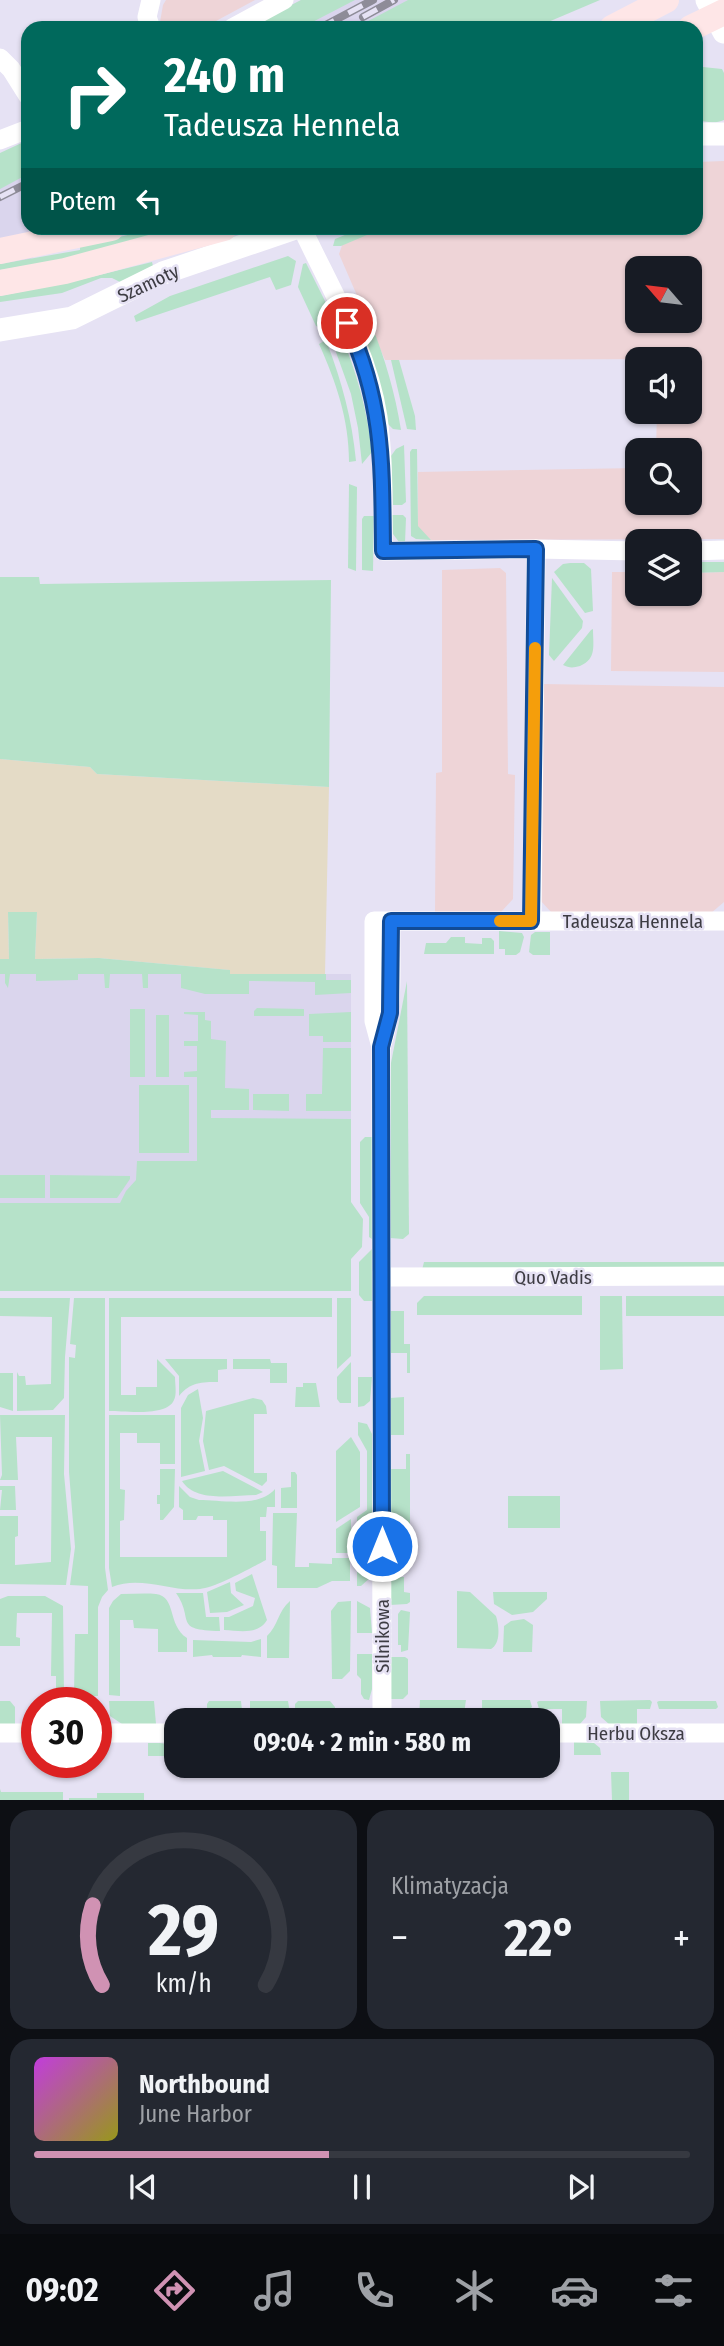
<!DOCTYPE html>
<html lang="pl">
<head>
<meta charset="utf-8">
<style>
	:root { --surface:#171b24; --page:#242831; --text:#f1f3f6; --muted:#9ea1a6; --line:#363941; --accent:#d092b3 }
	body { margin:0; font-family:"Fira Sans Condensed",sans-serif; background:var(--page); color:var(--text); height:100vh; display:flex; flex-direction:column; font-size:26px; white-space:nowrap }
	* { box-sizing:border-box; margin:0 }
	p { font-size:23px; color:var(--muted) }
	.icon { flex:none; width:38px; height:38px; fill:none; stroke:currentColor; stroke-width:2; stroke-linecap:round; stroke-linejoin:round }
	.map { position:relative; height:1800px; overflow:hidden }
	.panel { display:flex; flex-direction:column; gap:10px; padding:10px; background:#0d0f14; flex:1 }
	.panel>* { flex:none }
	.banner { position:absolute; left:21px; top:21px; width:682px; height:214px; border-radius:21px; box-shadow:0 2px 5px #0004; background:#00695c; color:#fff; overflow:hidden }
	.needle { width:46px; rotate:298deg }
	.tools { position:absolute; left:625px; top:256px; display:grid; gap:14px }
	.tools a { display:grid; place-items:center; width:77px; height:77px; border-radius:14px; background:var(--surface); box-shadow:0 2px 5px #0004; font-size:35px }
	.speed { position:absolute; left:21px; top:1687px; display:flex; gap:14px; font-size:35px; font-weight:700; text-align:center }
	.speed>* { display:grid; place-content:center; width:91px; height:91px; border-radius:50%; background:var(--surface); box-shadow:0 2px 5px #0004; line-height:1 }
	.speed .limit { border:10px solid #d22; background:#fff; color:#111 }
	.pin { position:absolute; display:grid; place-items:center; width:60px; height:60px; color:#fff; margin:-30px; border:4px solid #fff; border-radius:50%; box-shadow:0 2px 7px #0007 }
	.me { position:absolute; width:77px; margin:-38px; rotate:0deg; stroke-linejoin:round; filter:drop-shadow(0 0 5px #0008) }
	.turn { display:flex; align-items:center; gap:24px; height:147px; padding:0 28px; font-size:32px }
	.turn .icon { width:91px; height:91px; stroke-width:2.5 }
	.turn b { display:block; font-size:49px; line-height:60px }
	.then { display:flex; align-items:center; height:66px; padding:0 28px; background:#0003; gap:14px; font-size:26px }
	.big { font-size:52px; font-weight:700; line-height:1.1 }
	.panel .card { flex:1; display:flex; flex-direction:column; justify-content:center; gap:10px; min-width:0; padding:0 24px; border-radius:21px; background:var(--page) }
	.panel .dial { align-items:center; gap:0 }
	.dial svg { height:182px; overflow:visible; fill:none; stroke:var(--line); stroke-width:7; stroke-linecap:round; text-anchor:middle }
	.dial text { fill:var(--text); stroke:none }
	.song { display:flex; align-items:center; gap:21px }
	.cover { width:84px; height:84px; border-radius:10px; background:linear-gradient(135deg,hsl(290 70% 55%),hsl(60 70% 35%)) }
	.played { height:7px; border-radius:4px; background:linear-gradient(90deg,var(--accent) 45%,var(--line) 45%) }
	.keys { display:flex; justify-content:space-around; direction:ltr }
	.heat { display:flex; justify-content:space-between; align-items:center; font-size:38px; direction:ltr }
	.panel .tiles { flex:1; display:grid; gap:10px; grid-template-columns:1fr 1fr }
	.card:last-child { grid-column:span 2 }
	.trip { position:absolute; left:164px; top:1708px; width:396px; height:70px; border-radius:21px; background:var(--surface); box-shadow:0 2px 5px #0004; font-weight:700; line-height:70px; text-align:center }
	.tabs { display:flex; height:112px; justify-content:space-around; align-items:center; background:#090b0e; color:var(--muted) }
	.tabs .icon { width:49px; height:49px }
	.tabs .selected { color:var(--accent) }
	.tabs b { font-size:32px; color:var(--text) }
	.map>svg:first-child { display:block }
	.commercial { fill:#eed4d7; fill-rule:evenodd }
	.industrial { fill:#e4dbc6 }
	.built { fill:#dad5ed }
	.green { fill:#b6e2c9 }
	.lines { fill:none; stroke-linecap:round; stroke-linejoin:round }
	.minor { stroke:#fff; stroke-width:19 }
	.tertiary { stroke:#fff; stroke-width:23 }
	.secondary { stroke:#fee6e7; stroke-width:26 }
	.rail-casing { stroke:#8e8c98; stroke-width:8 }
	.rail { stroke:#e6e2f4; stroke-width:5; stroke-dasharray:16; stroke-linecap:butt }
	.route-casing { stroke:#114b97; stroke-width:18 }
	.route { stroke:#1a73e8; stroke-width:12 }
	.slow { stroke:#f59e0b; stroke-width:12 }
	.labels { text-anchor:middle; stroke-width:5; stroke-linejoin:round; paint-order:stroke }
	.street-label { font-size:19px; fill:#3d3c43; stroke:#e6e2f4 }
</style>
</head>
<body>
<div class="map">
<svg width="724" height="1800" viewBox="0 0 724 1800">
	<rect width="100%" height="100%" fill="#e6e2f4"/>
	<!-- commercial -->
	<g class="commercial">
		<polygon points="166,0 255,0 203,28 164,28 160,22 163,5"/>
		<path d="M724,161v378l-293,1 -13,-13v-55l219,-4v34h53v-52h-34l1,-39h33v-52l-305,1 -46,-106 6,-17 23,-9h328l1,-66zM637,268h53v52h-53z"/>
		<polygon points="500,568 506,573 508,774 515,775 513,899 501,912 435,912 436,773 442,772 442,570"/>
		<polygon points="612,572 637,572 637,593 690,593 690,573 724,572 724,672 611,671"/>
		<polygon points="542,684 724,687 724,902 711,913 552,913 540,900"/>
	</g>
	<!-- industrial -->
	<polygon class="industrial" points="0,759 90,767 97,774 329,787 325,974 230,974 229,970 99,958 35,959 37,912 8,912 9,959 0,959"/>
	<!-- built -->
	<g class="built">
		<polygon points="301,0 515,0 463,28 248,28"/>
		<polygon points="28,146 28,228 89,228 0,275 0,159"/>
		<rect x="0" y="974" width="351" height="303"/>
	</g>
	<!-- green -->
	<g class="green">
		<polygon points="301,0 355,0 301,28 248,28"/>
		<polygon points="408,0 600,0 534,28 355,28"/>
		<path d="M703,67l19,2 2,4v47c-9,4 -18,2 -27,0v-52z"/>
		<polygon points="28,140 28,174 0,189 0,153"/>
		<polygon points="155,228 187,228 74,258 0,270 0,264 80,250 80,247"/>
		<polygon points="362,228 369,228 367,235 341,246 333,246 335,239"/>
		<polygon points="288,256 296,261 291,285 276,290 270,277 136,322 134,316 170,296"/>
		<polygon points="152,262 153,266 122,283 112,278 101,278 62,293 0,302 0,296 75,281"/>
		<polygon points="306,263 336,323 323,329 316,326 298,287 303,264"/>
		<path d="M365,323l6,1c14,34 24,69 30,106l-8,-1 -6,-6 -14,-59 -14,-39z"/>
		<path d="M340,333c17,39 27,77 32,119l-10,12 -4,-36 -7,-34 -19,-53 2,-5z"/>
		<path d="M324,341l3,2c15,39 25,76 29,118l-7,1c0,-43 -13,-80 -30,-118z"/>
		<polygon points="391,360 399,360 415,416 416,430 407,429"/>
		<polygon points="404,445 406,502 402,505 393,505 391,456 396,449"/>
		<polygon points="412,449 417,449 418,526 431,540 416,539 411,536 410,452"/>
		<polygon points="349,484 357,487 356,571 348,568"/>
		<polygon points="392,515 403,515 406,518 405,543 399,542 393,534"/>
		<polygon points="364,516 374,516 373,571 362,570 362,519"/>
		<polygon points="690,562 724,562 724,572 690,573"/>
		<polygon points="570,563 584,563 591,569 593,611 585,613 554,572 563,564"/>
		<polygon points="0,577 39,577 40,584 331,580 329,787 97,774 90,767 0,759"/>
		<polygon points="552,578 583,621 582,628 554,661 549,655"/>
		<path d="M593,629c0,16 4,30 -13,37 -7,2 -11,2 -17,-1l28,-35z"/>
		<polygon points="8,912 37,912 35,959 99,958 230,970 230,974 326,974 326,980 351,980 351,993 315,995 315,982 249,981 249,994 205,994 181,988 181,974 148,974 148,988 143,988 142,974 110,974 109,988 105,988 104,974 78,974 78,980 36,981 36,974 10,974 8,988 5,983 5,974 0,974 0,959 9,959"/>
		<polygon points="499,931 522,933 524,937 520,952 516,955 505,955 505,949 499,949"/>
		<polygon points="535,932 550,932 550,955 533,955 529,952 531,935"/>
		<polygon points="451,937 465,937 465,943 482,944 482,938 491,938 494,941 494,954 424,954 426,943 446,943"/>
		<polygon points="407,981 409,1234 403,1239 390,1238 391,1063"/>
		<polygon points="257,1008 304,1009 304,1016 254,1016 254,1011"/>
		<rect x="130" y="1009" width="15" height="68"/>
		<polygon points="184,1012 205,1012 205,1020 211,1021 211,1039 226,1041 225,1088 249,1089 249,1110 211,1110 211,1118 351,1119 351,1202 363,1219 362,1247 351,1259 351,1291 0,1291 0,1203 120,1203 126,1191 136,1180 137,1161 197,1161 197,1077 184,1077 184,1072 197,1071 197,1046 184,1046 184,1041 198,1041 198,1015 184,1014"/>
		<polygon points="351,1012 351,1042 323,1042 323,1036 309,1036 309,1014"/>
		<rect x="156" y="1015" width="13" height="62"/>
		<polygon points="323,1048 351,1048 351,1111 306,1111 306,1094 322,1094"/>
		<rect x="139" y="1085" width="50" height="68"/>
		<polygon points="253,1094 289,1094 289,1111 253,1110"/>
		<polygon points="365,1137 372,1137 372,1239 369,1237 369,1217 360,1203 360,1142"/>
		<rect x="0" y="1175" width="45" height="23"/>
		<polygon points="50,1175 130,1176 130,1179 117,1198 50,1198"/>
		<polygon points="372,1249 372,1301 364,1301 359,1295 359,1262"/>
		<polygon points="424,1262 724,1262 724,1269 422,1270"/>
		<polygon points="424,1296 582,1296 582,1315 417,1315 417,1303"/>
		<polygon points="600,1296 622,1296 623,1369 600,1370"/>
		<rect x="626" y="1296" width="98" height="20"/>
		<polygon points="0,1298 70,1298 65,1357 64,1398 53,1410 17,1411 17,1372 19,1376 25,1376 26,1385 51,1384 52,1317 0,1316"/>
		<polygon points="74,1298 105,1298 105,1568 108,1590 102,1597 98,1607 98,1696 74,1696 75,1634 88,1634 88,1586 70,1585 75,1547 69,1472 69,1357 75,1358 76,1345 70,1344"/>
		<path d="M109,1298h223v19h-211v78h15v-8h21v-28l18,18c0,7 2,17 -1,23 -7,17 -49,11 -65,11z"/>
		<polygon points="337,1298 351,1298 351,1356 337,1369"/>
		<polygon points="390,1311 404,1311 404,1344 410,1344 410,1373 407,1373 407,1353 390,1353"/>
		<path d="M165,1359h62v10l-9,1v12c-16,0 -28,0 -39,14v-20z"/>
		<polygon points="233,1359 270,1359 271,1363 287,1363 287,1383 270,1383 270,1369 233,1369"/>
		<polygon points="351,1362 351,1403 340,1403 337,1399 337,1377"/>
		<polygon points="0,1373 13,1373 13,1411 0,1407"/>
		<polygon points="358,1377 372,1377 370,1401 364,1406 358,1407"/>
		<polygon points="303,1383 316,1383 320,1407 295,1407 296,1387 303,1387"/>
		<polygon points="198,1389 203,1418 199,1441 205,1471 181,1477 181,1408 188,1395"/>
		<polygon points="404,1397 404,1435 390,1435 390,1398"/>
		<polygon points="253,1398 262,1400 266,1406 267,1414 254,1414 254,1473 267,1473 267,1481 262,1486 224,1466 209,1470 203,1441 206,1411"/>
		<polygon points="0,1415 65,1415 64,1474 71,1549 66,1585 0,1584 0,1516 18,1516 18,1536 15,1537 15,1565 51,1562 52,1437 16,1437 18,1480 0,1480 2,1475"/>
		<path d="M109,1415h66v49h-15v-21h-23v-10h-17v56l5,1 -1,30 -4,1v36h107v-37h-14v-4h-15l-2,4h-13v-10l-4,-3v-21l11,11 9,3c23,0 60,8 76,-11v18h-8l-1,10h-6v14h6v29c-15,8 -51,28 -66,29 -30,3 -59,-14 -88,-2l-3,-19z"/>
		<polygon points="358,1422 367,1424 372,1434 372,1532 357,1532 357,1517 367,1510 367,1451 358,1435"/>
		<polygon points="351,1437 360,1452 360,1507 336,1522 336,1451"/>
		<polygon points="406,1454 410,1454 410,1557 407,1557 406,1540 390,1540 390,1469 406,1469"/>
		<polygon points="160,1469 175,1469 174,1507 163,1520 160,1520 160,1504 157,1504 157,1495 160,1495"/>
		<path d="M223,1471l40,21 -7,3c-23,0 -60,8 -74,-14z"/>
		<polygon points="291,1472 295,1472 297,1475 297,1508 281,1508 281,1488 291,1487"/>
		<polygon points="0,1486 15,1486 16,1510 0,1510 2,1490 0,1490"/>
		<rect x="508" y="1496" width="52" height="32"/>
		<polygon points="273,1513 297,1513 295,1567 309,1567 309,1563 332,1564 332,1558 350,1558 350,1581 332,1581 317,1588 277,1588 277,1566 272,1565"/>
		<polygon points="351,1519 351,1553 336,1553 336,1529"/>
		<polygon points="357,1560 372,1560 371,1577 361,1586 357,1586"/>
		<path d="M252,1574l15,46c-9,15 -27,11 -43,10v-13h5l24,-11 2,-8 -19,-7 -1,-8z"/>
		<polygon points="390,1577 404,1577 404,1592 410,1593 410,1602 407,1604 390,1605"/>
		<polygon points="230,1582 231,1593 244,1605 227,1612 210,1613 207,1592"/>
		<path d="M457,1591l13,1 26,24c3,10 5,27 -5,33l-34,-1z"/>
		<polygon points="493,1592 547,1592 547,1599 533,1612 512,1615 494,1604"/>
		<path d="M176,1593h27l3,24h13l1,14c-48,-1 -25,-11 -44,-38z"/>
		<path d="M121,1594c12,0 24,-1 35,0 21,3 11,31 31,44v14h-29v-23l-24,-1 -1,-8h-13v76l-11,-1v-87l4,-7z"/>
		<polygon points="8,1596 45,1596 63,1606 64,1696 56,1696 56,1676 51,1676 52,1613 17,1613 16,1637 20,1638 20,1646 0,1646 0,1599"/>
		<path d="M290,1601l-1,57h-22v-22c11,-10 11,-25 23,-35z"/>
		<polygon points="351,1601 350,1671 342,1679 332,1679 331,1611 338,1602"/>
		<polygon points="357,1601 370,1608 372,1633 357,1633"/>
		<polygon points="401,1610 410,1612 408,1650 401,1652 401,1645 398,1645 398,1614"/>
		<polygon points="524,1619 533,1625 532,1652 503,1652 504,1626 511,1621"/>
		<polygon points="261,1639 261,1657 242,1655 241,1657 213,1657 212,1655 193,1657 193,1640 251,1642"/>
		<polygon points="357,1654 372,1654 372,1689 369,1700 364,1699 361,1694 361,1679 357,1675"/>
		<polygon points="390,1657 405,1657 408,1659 408,1694 403,1699 391,1699"/>
		<polygon points="420,1700 466,1700 463,1720 419,1720"/>
		<polygon points="482,1700 530,1700 532,1707 530,1709 506,1709 506,1720 485,1720 482,1715"/>
		<polygon points="650,1700 652,1702 650,1709 637,1709 637,1726 610,1725 601,1717 600,1701"/>
		<polygon points="0,1701 10,1701 15,1707 15,1724 0,1724"/>
		<polygon points="109,1701 154,1701 156,1724 122,1724 110,1716"/>
		<polygon points="209,1701 241,1701 243,1720 207,1720 207,1704"/>
		<polygon points="250,1701 288,1701 290,1713 288,1716 250,1716"/>
		<polygon points="298,1701 330,1701 335,1707 335,1720 295,1720 295,1704"/>
		<polygon points="539,1701 587,1701 586,1717 580,1724 562,1726 562,1709 539,1709 537,1702"/>
		<polygon points="659,1701 716,1701 718,1707 716,1709 659,1709 657,1702"/>
		<polygon points="574,1742 594,1743 600,1748 601,1755 574,1755"/>
		<path d="M148,1743c13,0 26,-2 29,13h-29z"/>
		<polygon points="611,1772 629,1772 629,1800 612,1800"/>
		<polygon points="0,1789 1,1792 63,1792 63,1800 0,1800"/>
		<polygon points="97,1793 144,1793 144,1800 69,1800 69,1798 97,1798"/>
	</g>
	<g class="lines">
		<!-- minor -->
		<g class="minor">
			<polyline points="151,28 147,17 151,0"/>
			<polyline points="232,28 284,0"/>
			<polyline points="0,58 11,69 28,96"/>
			<polyline points="0,140 28,129"/>
			<path d="M302,228c28,60 66,122 76,189 6,44 5,89 5,134l153,-2 101,2"/>
			<polyline points="690,551 724,550"/>
			<polyline points="532,921 536,549"/>
			<path d="M381,1047c14,-39 9,-85 10,-126"/>
			<polyline points="382,1277 724,1276"/>
			<polyline points="382,1720 381,1047 374,1021 374,921 724,921"/>
			<polyline points="0,1733 37,1733"/>
			<polyline points="96,1733 177,1733"/>
			<polyline points="548,1733 724,1733"/>
		</g>
		<!-- tertiary -->
		<g class="tertiary">
			<polyline points="707,0 724,32"/>
			<polyline points="696,134 724,134"/>
			<polyline points="0,330 72,318 163,273 295,228"/>
		</g>
		<!-- secondary -->
		<g class="secondary">
			<polyline points="612,28 666,0"/>
			<polyline points="691,28 724,12"/>
			<polyline points="0,251 111,228"/>
			<polyline points="0,283 65,271 224,228"/>
		</g>
		<defs>
			<g id="rail">
				<polyline points="363,17 394,0"/>
				<polyline points="320,28 373,0"/>
				<polyline points="0,197 28,183"/>
			</g>
		</defs>
		<!-- rail casing -->
		<use href="#rail" class="rail-casing"/>
		<!-- rail -->
		<use href="#rail" class="rail"/>
	</g>
	<g class="lines">
		<defs>
			<path id="route" d="M347,323c37,80 35,143 36,228l153,-2 -5,372h-140l-1,92 -9,34 1,499"/>
		</defs>
		<!-- route casing -->
		<use href="#route" class="route-casing"/>
		<!-- route -->
		<use href="#route" class="route"/>
		<!-- slow -->
		<polyline class="slow" points="500,921 531,921 535,648"/>
	</g>
	<g class="labels">
		<!-- street labels -->
		<g class="street-label">
			<text transform="translate(148 283) rotate(-25)" y="7">Szamoty</text>
			<text x="633" y="928">Tadeusza Hennela</text>
			<text x="553" y="1284">Quo Vadis</text>
			<text transform="translate(382 1636) rotate(-90)" y="7">Silnikowa</text>
			<text x="636" y="1740">Herbu Oksza</text>
		</g>
	</g>
</svg>
<div class="tools">
<a><svg class="needle" viewBox="-14 -14 28 28"><path d="M0-13l5 13h-10z" fill="#e53935"/><path d="M0 13l5-13h-10z" fill="#9ea1a6"/></svg></a>
<a><svg class="icon" aria-label="sound" viewBox="0 0 24 24"><path d="M4 9h4l5-4v14l-5-4H4zM17 9q2 3 0 6"/></svg></a>
<a><svg class="icon" aria-label="search" viewBox="0 0 24 24"><circle cx="10" cy="10" r="6"/><path d="M15 15l6 6"/></svg></a>
<a><svg class="icon" aria-label="layers" viewBox="0 0 24 24"><path d="M12 4l9 5-9 5-9-5zM3 14l9 5 9-5"/></svg></a>
</div>
<div class="speed"><div class="limit">30</div></div>
<div class="pin" style="left:347px;top:323px;background:#d93025"><svg class="icon" aria-label="arrive" viewBox="0 0 24 24"><path d="M6 21V4h12l-3 4 3 4H6"/></svg></div>
<svg class="me" style="left:382px;top:1546px" viewBox="-20 -20 40 40"><circle r="17" fill="#1a73e8" stroke="#fff" stroke-width="3"/><path d="M0-11L8 9 0 5-8 9z" fill="#fff"/></svg>
<div class="trip">09:04 · 2 min · 580 m</div>
<div class="banner">
<div class="turn"><svg class="icon" aria-label="right" viewBox="0 0 24 24"><path d="M7 20v-9h11M14 6l5 5-5 5"/></svg><div><b>240 m</b>Tadeusza Hennela</div></div>
<div class="then">Potem<svg class="icon" aria-label="left" viewBox="0 0 24 24"><path d="M17 20v-9H6M10 6l-5 5 5 5"/></svg></div>
</div>
</div>
<section class="panel">
<div class="tiles">
<div class="card dial"><svg viewBox="0 0 100 80">
<path d="M14 69A42 42 0 1 1 86 69"/>
<path d="M14 69A42 42 0 0 1 10 34" stroke="#d092b3"/>
<text x="50" y="56" font-size="32" font-weight="700">29</text>
<text x="50" y="72" font-size="11">km/h</text>
</svg></div>
<div class="card"><p>Klimatyzacja</p>
<div class="heat"><a>−</a><b class="big">22°</b><a>+</a></div>
</div>
<div class="card">
<div class="song"><i class="cover"></i><div><b>Northbound</b><p>June Harbor</p></div></div>
<div class="played"></div>
<div class="keys"><svg class="icon" aria-label="previous" viewBox="0 0 24 24"><path d="M18 5L8 12l10 7zM5 5v14"/></svg><svg class="icon" aria-label="pause" viewBox="0 0 24 24"><path d="M8 5v14M16 5v14"/></svg><svg class="icon" aria-label="next" viewBox="0 0 24 24"><path d="M6 5l10 7-10 7zM19 5v14"/></svg></div>
</div>
</div>
</section>
<nav class="tabs">
<b>09:02</b>
<svg class="icon selected" aria-label="directions" viewBox="0 0 24 24"><path d="M12 3l9 9-9 9-9-9zM9 14v-3h6M13 9l2 2-2 2"/></svg>
<svg class="icon" aria-label="music" viewBox="0 0 24 24"><path d="M9 18V5l10-2v13"/><circle cx="6" cy="18" r="3"/><circle cx="16" cy="16" r="3"/></svg>
<svg class="icon" aria-label="phone" viewBox="0 0 24 24"><path d="M5 4h4l2 5-3 2q2 4 5 5l2-3 5 2v4C11 20 4 13 5 4z"/></svg>
<svg class="icon" aria-label="climate" viewBox="0 0 24 24"><path d="M12 3v18M4 7l16 10M4 17L20 7"/></svg>
<svg class="icon" aria-label="car" viewBox="0 0 24 24"><path d="M5 17H2v-5l4-1 3-4h7l3 4 3 1v5h-3M9 17h6M6 11h13"/><circle cx="7" cy="17" r="2"/><circle cx="17" cy="17" r="2"/></svg>
<svg class="icon" aria-label="filters" viewBox="0 0 24 24"><path d="M4 7h16M4 17h16"/><circle cx="9" cy="7" r="2"/><circle cx="15" cy="17" r="2"/></svg>
</nav>
</body>
</html>
